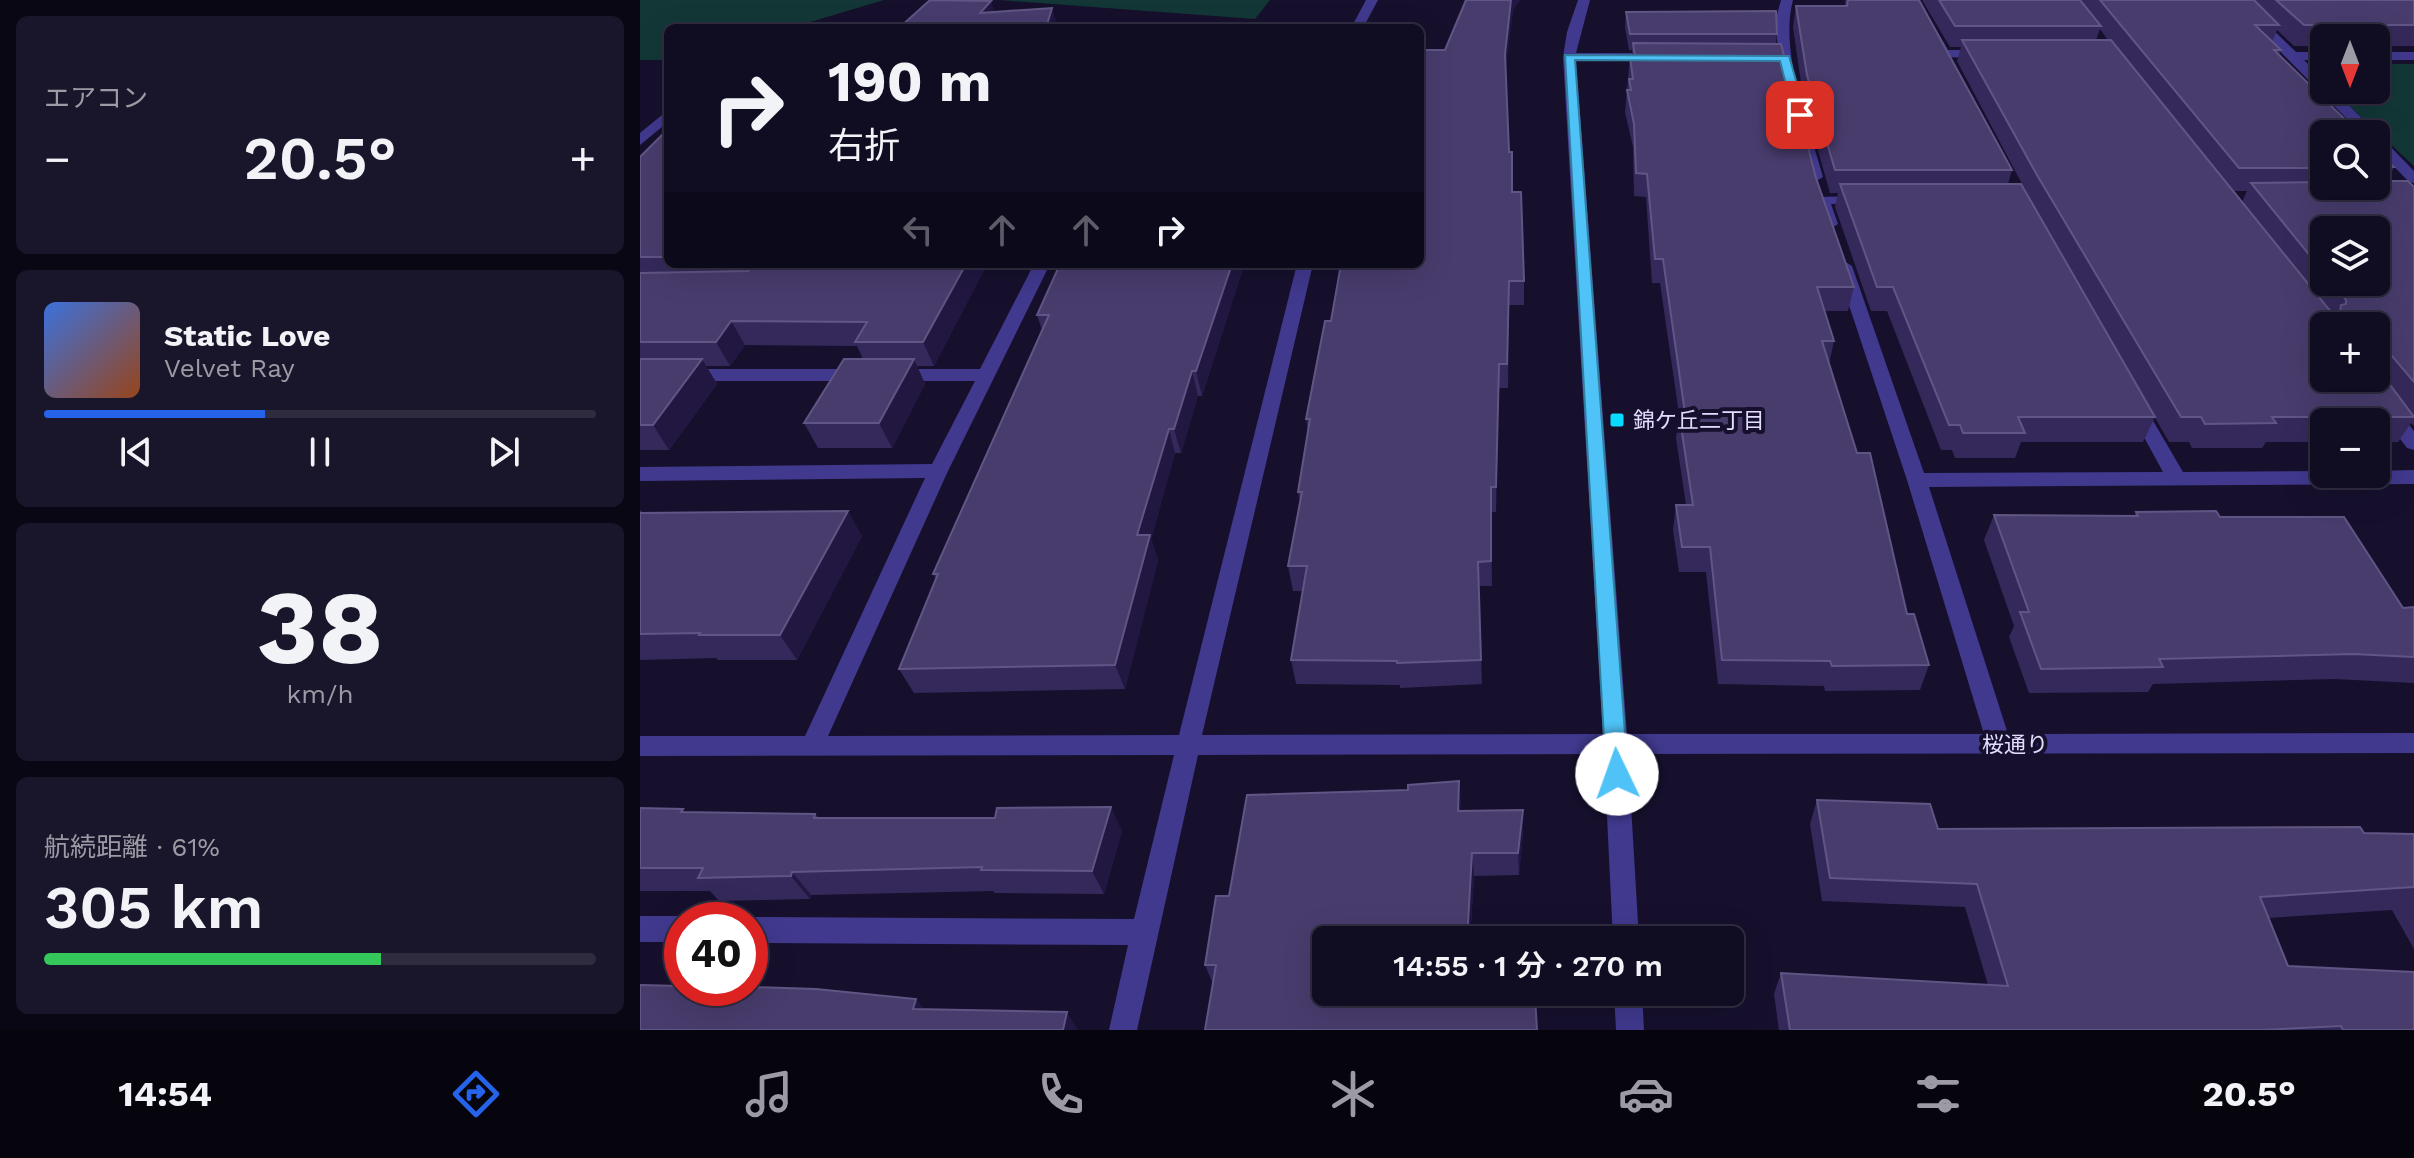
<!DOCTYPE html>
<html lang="ja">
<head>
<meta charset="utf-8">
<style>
	:root { --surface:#100c22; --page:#19152a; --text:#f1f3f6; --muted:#9c9ba5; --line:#302c40; --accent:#2563eb }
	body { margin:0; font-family:"Work Sans","Noto Sans JP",sans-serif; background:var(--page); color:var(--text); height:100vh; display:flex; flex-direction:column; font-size:30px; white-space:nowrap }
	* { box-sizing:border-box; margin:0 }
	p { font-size:26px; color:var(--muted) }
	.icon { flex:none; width:44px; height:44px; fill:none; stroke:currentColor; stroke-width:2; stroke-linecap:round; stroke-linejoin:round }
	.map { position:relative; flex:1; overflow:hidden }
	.sheet { display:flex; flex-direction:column; gap:16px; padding:16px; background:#090713; width:640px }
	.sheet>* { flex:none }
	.hud { position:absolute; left:24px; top:24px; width:760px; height:244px; border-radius:12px; box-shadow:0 8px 32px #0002,0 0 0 2px var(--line); background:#100c22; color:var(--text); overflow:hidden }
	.needle { width:52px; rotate:180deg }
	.controls { position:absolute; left:1670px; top:24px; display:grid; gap:16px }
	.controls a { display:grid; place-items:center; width:80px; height:80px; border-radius:12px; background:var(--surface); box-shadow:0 8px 32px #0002,0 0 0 2px var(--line); font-size:40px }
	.speed { position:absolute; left:24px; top:902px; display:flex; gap:16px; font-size:40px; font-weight:700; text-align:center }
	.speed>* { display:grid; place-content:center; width:104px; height:104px; border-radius:50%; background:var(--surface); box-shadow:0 8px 32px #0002,0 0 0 2px var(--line); line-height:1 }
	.speed .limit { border:12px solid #d22; background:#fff; color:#111 }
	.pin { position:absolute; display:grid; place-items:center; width:68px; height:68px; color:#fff; margin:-34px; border-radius:16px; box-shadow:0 4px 12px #0006 }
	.me { position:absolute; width:88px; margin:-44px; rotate:357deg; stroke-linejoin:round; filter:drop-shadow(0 0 6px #0008) }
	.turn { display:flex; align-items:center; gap:28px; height:168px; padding:0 32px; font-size:36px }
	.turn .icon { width:104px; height:104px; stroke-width:2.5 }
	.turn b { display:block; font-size:56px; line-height:68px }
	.lanes { display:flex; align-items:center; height:76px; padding:0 32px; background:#0003; justify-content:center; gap:40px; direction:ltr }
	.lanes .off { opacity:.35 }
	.big { font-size:60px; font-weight:600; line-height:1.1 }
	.sheet .widget { flex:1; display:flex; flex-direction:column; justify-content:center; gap:12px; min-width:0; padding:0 28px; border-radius:12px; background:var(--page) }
	.sheet .dial { align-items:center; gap:0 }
	.dial b { font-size:104px; line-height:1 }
	.song { display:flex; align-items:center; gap:24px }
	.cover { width:96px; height:96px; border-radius:12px; background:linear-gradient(135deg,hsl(220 70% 55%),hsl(20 70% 35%)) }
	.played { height:8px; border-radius:4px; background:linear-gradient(90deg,var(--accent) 40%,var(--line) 40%) }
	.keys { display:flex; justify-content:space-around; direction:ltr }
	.heat { display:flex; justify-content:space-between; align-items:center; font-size:44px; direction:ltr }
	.charge { height:12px; border-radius:6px; background:linear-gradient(90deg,#34c759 61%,var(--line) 0) }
	.trip { position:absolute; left:672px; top:926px; width:432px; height:80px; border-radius:12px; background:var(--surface); box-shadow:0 8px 32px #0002,0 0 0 2px var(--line); font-weight:600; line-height:80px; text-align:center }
	.menu { display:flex; height:128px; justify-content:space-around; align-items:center; background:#06050e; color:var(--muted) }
	.menu .icon { width:56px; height:56px }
	.menu .active { color:var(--accent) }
	.menu b { font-size:36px; color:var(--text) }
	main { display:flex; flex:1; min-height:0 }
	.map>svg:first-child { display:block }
	.green { fill:#133737 }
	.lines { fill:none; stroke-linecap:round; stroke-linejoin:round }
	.minor { fill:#40398e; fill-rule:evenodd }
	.wall { fill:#35295b; fill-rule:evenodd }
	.shaded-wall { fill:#211741 }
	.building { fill:#483c6d; stroke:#605584; stroke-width:2 }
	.route { fill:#4fc3f7; stroke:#337fa1; stroke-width:2 }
	.poi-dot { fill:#08dbff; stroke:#16102d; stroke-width:3 }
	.labels { text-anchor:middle; stroke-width:8; stroke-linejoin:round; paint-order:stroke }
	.poi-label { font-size:22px; fill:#e2dcff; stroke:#16102d; text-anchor:start }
	.street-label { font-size:22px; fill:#e2dcff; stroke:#16102d }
</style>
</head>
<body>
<main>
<section class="sheet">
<div class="widget"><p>エアコン</p>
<div class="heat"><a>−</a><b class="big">20.5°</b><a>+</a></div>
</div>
<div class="widget">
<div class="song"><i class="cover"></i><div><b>Static Love</b><p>Velvet Ray</p></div></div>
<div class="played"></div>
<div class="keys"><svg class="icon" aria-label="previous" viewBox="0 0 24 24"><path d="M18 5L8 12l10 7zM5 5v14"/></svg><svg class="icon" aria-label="pause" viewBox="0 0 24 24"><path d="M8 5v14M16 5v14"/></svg><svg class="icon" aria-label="next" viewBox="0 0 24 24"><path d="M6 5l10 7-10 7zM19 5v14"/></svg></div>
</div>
<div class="widget dial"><b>38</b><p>km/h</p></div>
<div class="widget"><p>航続距離 · 61%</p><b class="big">305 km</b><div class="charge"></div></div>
</section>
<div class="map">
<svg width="1774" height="1030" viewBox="0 0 1774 1030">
	<rect width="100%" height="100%" fill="#16102d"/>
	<!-- green -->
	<g class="green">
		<polygon points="0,0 244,0 150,28 28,28 28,60 0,60"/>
		<polygon points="359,0 630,0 615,19"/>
		<polygon points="1736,64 1774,64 1774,166 1692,90 1736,90"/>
	</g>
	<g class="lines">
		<!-- minor -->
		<g class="minor">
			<polygon points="726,0 738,0 723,28 711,28"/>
			<polygon points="938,0 950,0 936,53 1017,53 1023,57 1017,61 936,61 987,734 1344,734 1267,480 1196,266 1204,261 1212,266 1284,473 1523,472 1487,406 1496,400 1502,402 1543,472 1684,471 1684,474 1736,474 1736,471 1774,470 1774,484 1289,487 1368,734 1774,733 1774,753 988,754 999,940 973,940 964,754 558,755 497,1030 469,1030 488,945 110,943 110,920 103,920 110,917 494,919 534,755 0,756 0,736 165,736 285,478 0,481 0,467 292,464 335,381 256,381 247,375 256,369 340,369 394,264 410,264 308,471 188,736 539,735 657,264 673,264 562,735 963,734 923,57 927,32"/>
			<path d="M1141,0h12c-14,52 16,125 30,177l-7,4 -7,-4 -29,-115h-23l-6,-4 6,-4h21l-2,-36z"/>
			<polygon points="1267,0 1279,0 1308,50 1346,50 1352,54 1346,58 1300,57"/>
			<polygon points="1589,0 1602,0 1656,52 1684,52 1684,60 1664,60 1684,80 1684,90 1693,90 1735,131 1737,134 1736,135 1722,134"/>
			<rect x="1736" y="52" width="38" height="8"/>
			<polygon points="28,110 28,122 0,145 0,133"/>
			<polygon points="1736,136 1741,137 1774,171 1774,183 1769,182 1736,148"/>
			<polygon points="1224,196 1231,200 1229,203 1191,204 1198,224 1190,229 1185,227 1175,200 1177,197"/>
			<polygon points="0,369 220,369 229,375 220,381 0,381"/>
			<polygon points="1714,378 1732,378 1774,431 1774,450 1767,448"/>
			<polygon points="0,916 42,916 51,920 42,920 42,942 0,942"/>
			<polygon points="974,992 1002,992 1004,1030 976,1030"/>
		</g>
	</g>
	<!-- wall -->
	<g class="wall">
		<polygon points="826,0 880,0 873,10 865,72 869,152 872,192 884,281 884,305 869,305 868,388 859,388 856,512 851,512 852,586 839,586 842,684 760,688 760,685 656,684 651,660 663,591 653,591 648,566 660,503 658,492 668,431 666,419 691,321"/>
		<polygon points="1205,0 1279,0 1372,170 1368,184 1515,417 1503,442 1381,442 1375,458 1315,458 1312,450 1301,450 1247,311 1231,311 1195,207 1198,193 1190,193 1163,97 1153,27 1156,6 1205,6"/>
		<path d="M1282,0h492v46h-38v-8h-52v8h-30l-17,-16 -5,12 9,8 -2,5 45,79v52h52v-36l18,17 -7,14 27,6v239l-3,-3 -13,19h-22v-20h-52v20h-58l-4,6h-70l-3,-6h-20l-139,-243 -73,-138 4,-14h-11zM1460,29l8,11h-12zM1593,191h14l-5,11zM1684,230l52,52h-52zM1736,326v52h-52z"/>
		<polygon points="986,12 1137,34 1136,44 1176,178 1214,287 1208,311 1185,311 1194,341 1189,364 1267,614 1289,665 1280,690 1185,691 1184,686 1078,684 1066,572 1039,572 1033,530 1036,505 1046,505 1036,438 1039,414 1020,283 1012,283 1006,197 994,196 993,147 985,112 990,57 992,57 992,50 989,50 985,28"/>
		<polygon points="28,129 28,264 347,264 294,366 277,366 285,384 252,448 178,448 164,423 223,359 217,346 105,345 90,366 66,366 77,384 29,450 0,450 0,157"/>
		<polygon points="420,264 602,264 603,268 562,396 558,396 541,453 535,453 511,539 518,560 485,689 274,693 259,669 296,579 293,574 402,330 397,315"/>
		<polygon points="0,510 4,513 222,536 157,660 78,660 76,658 0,660"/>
		<polygon points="1496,512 1580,517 1763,608 1774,607 1774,683 1694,679 1513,684 1508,692 1389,693 1369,637 1374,626 1344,540 1354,515 1494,516"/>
		<polygon points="819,781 820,811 883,833 879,875 834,876 830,940 686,940 686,992 827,992 827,998 897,1030 573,984 565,965 589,896 768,790"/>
		<polygon points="1177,800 1298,829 1774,834 1774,949 1752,910 1628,918 1648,966 1774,1030 1139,1030 1134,994 1141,973 1348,985 1325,907 1182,901 1170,824"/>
		<polygon points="0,808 43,809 45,812 175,814 179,818 482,831 464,894 355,893 353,891 171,895 170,899 79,901 70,891 0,891"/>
	</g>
	<!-- shaded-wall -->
	<g class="shaded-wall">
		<polygon points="871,0 880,0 873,10 865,75 865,54"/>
		<polygon points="351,1 358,22 340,13"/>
		<polygon points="412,8 418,28 406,28"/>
		<polygon points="99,264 122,264 108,281"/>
		<polygon points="326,264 347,264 294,366 283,342"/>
		<polygon points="590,264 602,264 603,268 562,396 556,371"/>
		<polygon points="91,321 105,345 90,366 76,342"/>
		<polygon points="62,359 77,384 29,450 13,425"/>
		<polygon points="274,359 285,384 252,448 239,423"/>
		<polygon points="859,364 859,388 856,512 856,487"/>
		<polygon points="552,371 558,396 541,453 534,429"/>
		<polygon points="529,429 535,453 511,539 518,560 485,689 475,665 497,535"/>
		<polygon points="208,511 222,536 157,660 140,635"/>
		<polygon points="819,781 821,804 819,834 818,811"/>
		<polygon points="471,807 482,831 464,894 452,871"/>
		<polygon points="883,810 883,833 879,875 878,853"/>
		<polygon points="832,853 834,876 830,940 827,940"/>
		<polygon points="152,872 171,895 170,899 151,876"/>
		<polygon points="276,999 293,1020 273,1009"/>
		<polygon points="427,1012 438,1030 423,1030"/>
	</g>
	<!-- building -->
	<g class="building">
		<polygon points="290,0 351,1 340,13 412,8 406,28 259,28"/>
		<polygon points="826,0 871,0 865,54 869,152 872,152 872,192 881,192 884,281 869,281 867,364 859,364 856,487 851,487 851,561 838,562 841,660 757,663 757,661 651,660 667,566 648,566 662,492 658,492 670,419 666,419 685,321 691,321 701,264 780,264 780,50 805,50"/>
		<polygon points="1208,0 1279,0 1372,170 1195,170 1167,75 1156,6 1207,6"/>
		<polygon points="1299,0 1440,0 1461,26 1315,26"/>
		<polygon points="1460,0 1614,0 1639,25 1615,25 1641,50 1634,50 1720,134 1684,134 1684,168 1599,168"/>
		<polygon points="1636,0 1774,0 1774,25 1664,25"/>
		<polygon points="1136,11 1137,34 990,34 986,12"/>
		<polygon points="1322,40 1471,40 1691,312 1700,312 1701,305 1706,304 1706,300 1692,282 1736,282 1736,230 1684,230 1684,273 1611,183 1684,182 1684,186 1736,186 1736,181 1768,181 1774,187 1774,382 1747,350 1736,352 1736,326 1684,326 1684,378 1736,378 1736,366 1774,417 1632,417 1636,423 1565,424 1561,417 1541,417 1397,175"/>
		<polygon points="993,43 1141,44 1176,178 1214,287 1177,287 1194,341 1182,341 1217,453 1230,453 1267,614 1274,614 1289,665 1192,666 1190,661 1082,660 1070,547 1042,547 1036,505 1053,505 1039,413 1045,413 1023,259 1015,259 1007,174 996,173 994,124 987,90 991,90 989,79 993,79 990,57 995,57"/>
		<polygon points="28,129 28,257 0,257 0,157"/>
		<polygon points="1736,150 1754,167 1736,167"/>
		<polygon points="1200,184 1381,184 1515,417 1378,417 1385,433 1323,433 1320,425 1309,425 1253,287 1237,287"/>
		<polygon points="114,264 326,264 283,342 215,342 227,322 91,321 76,342 0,342 0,273 108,271"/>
		<polygon points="420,264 592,264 556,371 552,371 534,429 529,429 497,535 510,535 475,665 259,669 298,574 293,574 409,315 397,315"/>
		<polygon points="0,359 62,359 13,425 0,425"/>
		<polygon points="204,359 274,359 239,423 164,423"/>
		<polygon points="208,511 140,635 59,635 60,633 0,634 0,513"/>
		<polygon points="1576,511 1580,517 1704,517 1763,608 1774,607 1774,657 1713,654 1519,659 1523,667 1401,669 1380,612 1389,612 1354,515 1498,516 1496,512"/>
		<polygon points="819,781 818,811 883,810 878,853 832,853 827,940 686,940 686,992 824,992 824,998 895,996 897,1030 565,1030 576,965 565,965 576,896 589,896 607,795 768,790 768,785"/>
		<polygon points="1177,800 1290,804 1298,829 1720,827 1724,833 1774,834 1774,887 1620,897 1648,966 1774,972 1774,1030 1703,1030 1701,1026 1623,1030 1150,1030 1141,973 1368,986 1337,884 1190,878"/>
		<polygon points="471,807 452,871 341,870 342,867 152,872 151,876 58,878 63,868 0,868 0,808 43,809 41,812 175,814 174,818 355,818 357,808"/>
		<polygon points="0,985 42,986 42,988 110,987 176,989 276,999 273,1009 427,1012 423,1030 0,1030"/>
	</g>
	<!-- route -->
	<polygon class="route" points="925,55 1149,56 1166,115 1160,118 1154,115 1140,61 935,60 988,774 985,781 977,783 969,781 966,774"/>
	<!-- markers -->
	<rect class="poi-dot" x="969" y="412" width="16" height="16" rx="4"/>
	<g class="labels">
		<!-- poi labels -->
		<g class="poi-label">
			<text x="993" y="428">錦ケ丘二丁目</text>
		</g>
		<!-- street labels -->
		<g class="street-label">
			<text x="1375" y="752">桜通り</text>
		</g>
	</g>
</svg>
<div class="controls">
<a><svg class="needle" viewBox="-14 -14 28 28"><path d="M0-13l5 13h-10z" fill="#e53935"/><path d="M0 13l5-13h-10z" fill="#9c9ba5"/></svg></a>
<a><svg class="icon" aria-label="search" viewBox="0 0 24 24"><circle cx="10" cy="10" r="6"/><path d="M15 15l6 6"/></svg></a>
<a><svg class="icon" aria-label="layers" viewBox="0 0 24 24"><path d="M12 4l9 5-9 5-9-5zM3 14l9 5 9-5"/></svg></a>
<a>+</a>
<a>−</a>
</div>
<div class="speed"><div class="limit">40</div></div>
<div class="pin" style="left:1160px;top:115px;background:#d93025"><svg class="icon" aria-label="arrive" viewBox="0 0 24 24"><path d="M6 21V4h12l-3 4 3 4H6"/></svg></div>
<svg class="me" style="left:977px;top:774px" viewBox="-20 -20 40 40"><circle r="19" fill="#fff"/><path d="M0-13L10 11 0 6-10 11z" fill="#4fc3f7"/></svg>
<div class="trip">14:55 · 1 分 · 270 m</div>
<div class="hud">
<div class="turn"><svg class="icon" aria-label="right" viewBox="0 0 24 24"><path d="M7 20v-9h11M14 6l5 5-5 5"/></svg><div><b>190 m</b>右折</div></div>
<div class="lanes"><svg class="icon off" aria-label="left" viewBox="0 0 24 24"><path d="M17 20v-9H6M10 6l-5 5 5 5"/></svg><svg class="icon off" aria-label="ahead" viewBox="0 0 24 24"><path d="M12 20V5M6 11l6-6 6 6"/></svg><svg class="icon off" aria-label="ahead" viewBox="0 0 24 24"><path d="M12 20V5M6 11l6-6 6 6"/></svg><svg class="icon" aria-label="right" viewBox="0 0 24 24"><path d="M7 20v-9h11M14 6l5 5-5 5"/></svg></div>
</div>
</div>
</main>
<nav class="menu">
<b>14:54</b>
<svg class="icon active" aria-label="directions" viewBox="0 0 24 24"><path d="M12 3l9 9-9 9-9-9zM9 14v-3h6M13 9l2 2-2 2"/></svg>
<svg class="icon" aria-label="music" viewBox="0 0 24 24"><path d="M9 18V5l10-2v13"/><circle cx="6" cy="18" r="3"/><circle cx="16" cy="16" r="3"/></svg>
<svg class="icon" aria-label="phone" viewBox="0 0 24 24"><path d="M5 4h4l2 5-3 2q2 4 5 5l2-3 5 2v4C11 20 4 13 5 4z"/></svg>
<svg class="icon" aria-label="climate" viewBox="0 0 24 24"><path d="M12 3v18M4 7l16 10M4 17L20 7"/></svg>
<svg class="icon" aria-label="car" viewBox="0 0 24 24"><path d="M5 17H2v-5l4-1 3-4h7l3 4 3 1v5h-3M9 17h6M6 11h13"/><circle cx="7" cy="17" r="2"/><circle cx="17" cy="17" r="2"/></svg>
<svg class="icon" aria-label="filters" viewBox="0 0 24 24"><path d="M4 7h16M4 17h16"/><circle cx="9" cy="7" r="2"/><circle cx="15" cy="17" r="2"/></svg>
<b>20.5°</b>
</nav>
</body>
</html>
